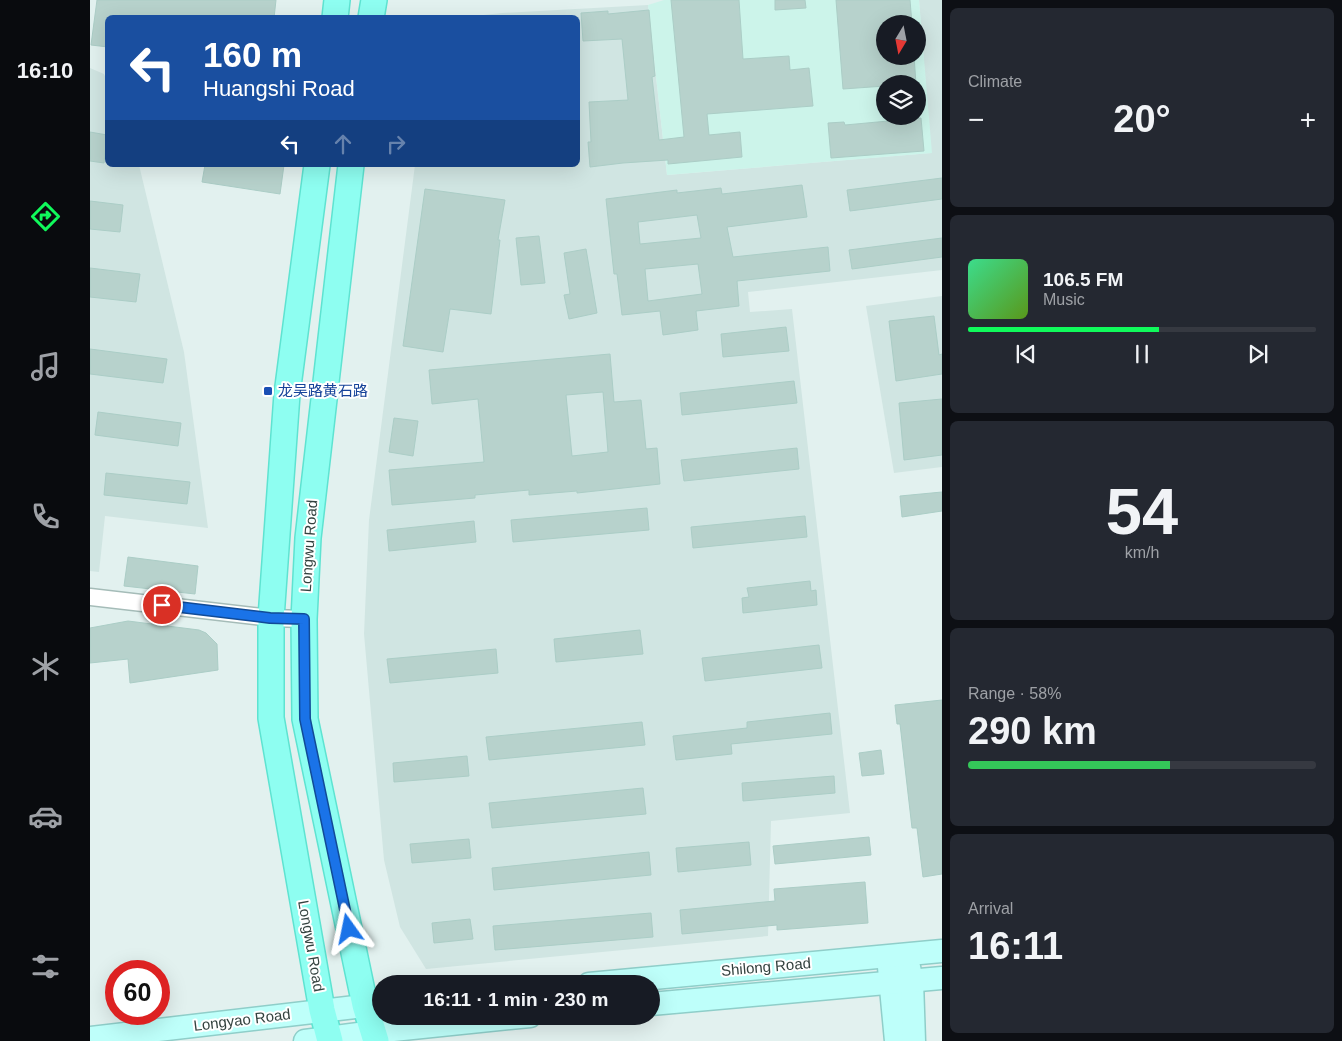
<!DOCTYPE html>
<html lang="en">
<head>
<meta charset="utf-8">
<style>
	:root { --surface:#171b24; --page:#242831; --text:#f1f3f6; --muted:#9ea1a6; --line:#363941; --accent:#10fa5b }
	body { margin:0; font-family:Arial,"Noto Sans SC",sans-serif; background:var(--page); color:var(--text); height:100vh; display:flex; flex-direction:column; font-size:19px; white-space:nowrap }
	* { box-sizing:border-box; margin:0 }
	p { font-size:16px; color:var(--muted) }
	.icon { flex:none; width:28px; height:28px; fill:none; stroke:currentColor; stroke-width:2; stroke-linecap:round; stroke-linejoin:round }
	.map { position:relative; flex:1; overflow:hidden }
	.side { display:flex; flex-direction:column; gap:8px; padding:8px; background:#0d0f14; width:400px }
	.side>* { flex:none }
	.banner { position:absolute; left:15px; top:15px; width:475px; height:152px; border-radius:8px; box-shadow:0 5px 20px #0002; background:#1a4fa0; color:#fff; overflow:hidden }
	.needle { width:32px; rotate:190deg }
	.tools { position:absolute; left:786px; top:15px; display:grid; gap:10px }
	.tools a { display:grid; place-items:center; width:50px; height:50px; border-radius:50%; background:var(--surface); box-shadow:0 5px 20px #0002; font-size:25px }
	.speed { position:absolute; left:15px; top:960px; display:flex; gap:10px; font-size:25px; font-weight:700; text-align:center }
	.speed>* { display:grid; place-content:center; width:65px; height:65px; border-radius:50%; background:var(--surface); box-shadow:0 5px 20px #0002; line-height:1 }
	.speed .limit { border:8px solid #d22; background:#fff; color:#111 }
	.pin { position:absolute; display:grid; place-items:center; width:42px; height:42px; color:#fff; margin:-21px; border:2px solid #fff; border-radius:50%; box-shadow:0 1px 5px #0007 }
	.me { position:absolute; width:55px; margin:-28px; rotate:348deg; stroke-linejoin:round; filter:drop-shadow(0 0 4px #0008) }
	.turn { display:flex; align-items:center; gap:18px; height:105px; padding:0 15px; font-size:22px }
	.turn .icon { width:65px; height:65px; stroke-width:2.5 }
	.turn b { display:block; font-size:35px; line-height:42px }
	.lanes { display:flex; align-items:center; height:48px; padding:0 15px; background:#0003; justify-content:center; gap:25px; direction:ltr }
	.lanes .off { opacity:.35 }
	.big { font-size:38px; font-weight:700; line-height:1.1 }
	.side .tile { flex:1; display:flex; flex-direction:column; justify-content:center; gap:8px; min-width:0; padding:0 18px; border-radius:8px; background:var(--page) }
	.side .dial { align-items:center; gap:0 }
	.dial b { font-size:65px; line-height:1 }
	.song { display:flex; align-items:center; gap:15px }
	.cover { width:60px; height:60px; border-radius:8px; background:linear-gradient(135deg,hsl(150 70% 55%),hsl(90 70% 35%)) }
	.played { height:5px; border-radius:2px; background:linear-gradient(90deg,var(--accent) 55%,var(--line) 55%) }
	.keys { display:flex; justify-content:space-around; direction:ltr }
	.heat { display:flex; justify-content:space-between; align-items:center; font-size:28px; direction:ltr }
	.charge { height:8px; border-radius:4px; background:linear-gradient(90deg,#34c759 58%,var(--line) 0) }
	.trip { position:absolute; left:282px; top:975px; width:288px; height:50px; border-radius:25px; background:var(--surface); box-shadow:0 5px 20px #0002; font-weight:700; line-height:50px; text-align:center }
	main { display:flex; flex:1; min-height:0 }
	.menu { display:flex; flex-direction:column; width:90px; justify-content:space-around; align-items:center; background:#090b0e; color:var(--muted) }
	.menu .icon { width:35px; height:35px }
	.menu .active { color:var(--accent) }
	.menu b { font-size:22px; color:var(--text) }
	.map>svg:first-child { display:block }
	.residential { fill:#d0e5e2 }
	.commercial { fill:#ccf4ea; fill-rule:evenodd }
	.building { fill:#b7d2cc; stroke:#abcdc6; fill-rule:evenodd }
	.lines { fill:none; stroke-linecap:round; stroke-linejoin:round }
	.street-casing { stroke:#a5bcb8; stroke-width:19 }
	.secondary-casing { stroke:#8fcec9; stroke-width:25 }
	.primary-casing { stroke:#5ee3d1; stroke-width:28 }
	.street { stroke:#fff; stroke-width:16 }
	.secondary { stroke:#befffa; stroke-width:22 }
	.primary { stroke:#8efef1; stroke-width:25 }
	.route-casing { stroke:#114b97; stroke-width:12 }
	.route { stroke:#1a73e8; stroke-width:9 }
	.transit-dot { fill:#1a4fb4; stroke:#fff; stroke-width:2 }
	.labels { text-anchor:middle; stroke-width:4; stroke-linejoin:round; paint-order:stroke }
	.transit-label { font-size:15px; fill:#164399; stroke:#fff; text-anchor:start }
	.street-label { font-size:15px; fill:#33423f; stroke:#fff }
</style>
</head>
<body>
<main>
<nav class="menu">
<b>16:10</b>
<svg class="icon active" aria-label="directions" viewBox="0 0 24 24"><path d="M12 3l9 9-9 9-9-9zM9 14v-3h6M13 9l2 2-2 2"/></svg>
<svg class="icon" aria-label="music" viewBox="0 0 24 24"><path d="M9 18V5l10-2v13"/><circle cx="6" cy="18" r="3"/><circle cx="16" cy="16" r="3"/></svg>
<svg class="icon" aria-label="phone" viewBox="0 0 24 24"><path d="M5 4h4l2 5-3 2q2 4 5 5l2-3 5 2v4C11 20 4 13 5 4z"/></svg>
<svg class="icon" aria-label="climate" viewBox="0 0 24 24"><path d="M12 3v18M4 7l16 10M4 17L20 7"/></svg>
<svg class="icon" aria-label="car" viewBox="0 0 24 24"><path d="M5 17H2v-5l4-1 3-4h7l3 4 3 1v5h-3M9 17h6M6 11h13"/><circle cx="7" cy="17" r="2"/><circle cx="17" cy="17" r="2"/></svg>
<svg class="icon" aria-label="filters" viewBox="0 0 24 24"><path d="M4 7h16M4 17h16"/><circle cx="9" cy="7" r="2"/><circle cx="15" cy="17" r="2"/></svg>
</nav>
<div class="map">
<svg width="852" height="1041" viewBox="0 0 852 1041">
	<rect width="100%" height="100%" fill="#e2f1ef"/>
	<!-- residential -->
	<g class="residential">
		<polygon points="829,0 852,0 852,270 658,292 660,312 702,309 760,813 681,821 678,936 336,969 310,927 294,860 274,634 279,520 325,165 488,165 488,18 375,17 412,13 558,5 577,175 841,153"/>
		<polygon points="0,68 14,74 17,81 18,165 49,165 94,352 118,528 15,516 9,572 0,571"/>
		<polygon points="852,296 852,467 804,473 776,306"/>
	</g>
	<!-- commercial -->
	<path class="commercial" d="M574,0h255l13,153 -265,22 -19,-170zM795,24h33v32h-33zM795,84h33v32h-33z"/>
	<!-- building -->
	<g class="building">
		<polygon points="7,0 186,0 184,18 18,18 18,47 1,45"/>
		<polygon points="581,0 649,0 653,59 699,56 700,70 719,68 723,106 617,114 619,135 650,132 652,157 578,164 578,160 533,163 500,167 498,142 501,142 499,102 538,100 532,39 493,41 491,13 518,11 518,14 559,10 565,76 562,77 569,140 594,137"/>
		<polygon points="685,0 715,0 716,8 685,10"/>
		<polygon points="746,0 820,0 822,24 795,24 795,56 824,56 826,84 795,84 795,86 753,89"/>
		<polygon points="831,118 834,151 741,158 738,123 754,122 755,125"/>
		<polygon points="0,132 17,135 14,163 0,161"/>
		<polygon points="115,165 194,165 190,194 112,182"/>
		<polygon points="852,178 852,199 760,211 757,190"/>
		<path d="M712,185l5,32 -80,10 6,30 95,-10 2,24 -93,10 2,25 -43,5 2,19 -35,5 -3,-24 -38,4 -5,-41h-3l-8,-75 71,-9v3l44,-5 1,6zM607,215l4,23 -61,6 -2,-22zM608,264l4,30 -54,7 -3,-32z"/>
		<polygon points="335,189 415,200 408,240 410,240 401,314 360,309 353,352 313,346"/>
		<polygon points="0,201 33,205 30,232 0,229"/>
		<polygon points="449,236 455,283 431,285 426,238"/>
		<polygon points="852,238 852,257 762,269 759,250"/>
		<polygon points="496,249 507,313 479,319 474,295 480,294 474,253"/>
		<polygon points="0,268 50,274 46,302 0,297"/>
		<polygon points="844,316 849,355 852,354 852,374 806,381 799,321"/>
		<polygon points="696,327 699,351 633,357 631,334"/>
		<polygon points="0,349 77,359 73,383 0,374"/>
		<path d="M520,354l4,48 27,-2 5,49 11,-1 3,36 -83,9v-2l-48,4v-5l-54,5v3l-83,7 -3,-35 95,-8 -6,-63 -46,5 -3,-34zM513,392l5,60 -36,4 -6,-61z"/>
		<polygon points="704,381 707,403 592,415 590,393"/>
		<polygon points="852,399 852,455 814,460 809,403"/>
		<polygon points="8,412 91,423 88,446 5,435"/>
		<polygon points="304,418 328,421 323,456 299,452"/>
		<polygon points="707,448 709,469 594,481 591,460"/>
		<polygon points="16,473 100,482 97,504 14,495"/>
		<polygon points="852,492 852,511 812,517 810,496"/>
		<polygon points="557,508 559,530 423,542 421,520"/>
		<polygon points="715,516 717,537 603,548 601,527"/>
		<polygon points="384,521 386,542 299,551 297,530"/>
		<polygon points="38,557 108,566 105,594 34,586"/>
		<polygon points="720,581 721,591 726,590 727,605 653,613 652,598 659,597 657,588"/>
		<polygon points="38,621 109,630 116,633 127,644 128,670 40,683 38,659 0,663 0,628"/>
		<polygon points="550,630 553,654 466,662 464,639"/>
		<polygon points="729,645 732,668 615,681 612,658"/>
		<polygon points="406,649 408,673 300,683 297,659"/>
		<polygon points="852,700 852,874 833,877 827,828 822,828 810,724 807,724 805,705"/>
		<polygon points="740,713 742,734 641,744 642,754 586,760 583,736 657,728 657,722"/>
		<polygon points="552,722 555,745 399,760 396,737"/>
		<polygon points="791,750 794,774 772,776 769,753"/>
		<polygon points="377,756 379,776 304,782 303,763"/>
		<polygon points="744,776 745,793 653,801 652,783"/>
		<polygon points="553,788 556,814 402,828 399,803"/>
		<polygon points="779,837 781,855 685,864 683,846"/>
		<polygon points="379,839 381,858 322,863 320,844"/>
		<polygon points="659,842 661,865 588,872 586,848"/>
		<polygon points="559,852 561,875 404,890 402,868"/>
		<polygon points="775,882 778,923 687,930 687,925 592,934 590,910 685,901 684,889"/>
		<polygon points="561,913 563,937 405,950 403,926"/>
		<polygon points="380,919 383,939 344,943 342,923"/>
	</g>
	<g class="lines">
		<defs>
			<polyline id="street" points="0,597 181,618 214,619"/>
			<g id="secondary">
				<polyline points="799,967 806,1041"/>
				<polyline points="819,967 822,981 824,1041"/>
				<polyline points="499,984 852,951"/>
				<polyline points="561,1004 852,978"/>
				<polyline points="0,1038 291,1004"/>
				<polyline points="215,1041 284,1032 440,1016"/>
			</g>
			<g id="primary">
				<polyline points="245,18 247,0"/>
				<polyline points="281,18 284,0"/>
				<polyline points="227,165 197,394 181,618 181,718 232,1010 240,1041"/>
				<polyline points="261,165 218,538 214,619 215,719 275,1005 286,1041"/>
			</g>
		</defs>
		<!-- street casing -->
		<use href="#street" class="street-casing"/>
		<!-- secondary casing -->
		<use href="#secondary" class="secondary-casing"/>
		<!-- primary casing -->
		<use href="#primary" class="primary-casing"/>
		<!-- street -->
		<use href="#street" class="street"/>
		<!-- secondary -->
		<use href="#secondary" class="secondary"/>
		<!-- primary -->
		<use href="#primary" class="primary"/>
	</g>
	<g class="lines">
		<defs>
			<polyline id="route" points="72,605 180,618 214,619 215,719 259,929"/>
		</defs>
		<!-- route casing -->
		<use href="#route" class="route-casing"/>
		<!-- route -->
		<use href="#route" class="route"/>
	</g>
	<!-- markers -->
	<rect class="transit-dot" x="173" y="386" width="10" height="10" rx="2.5"/>
	<g class="labels">
		<!-- transit labels -->
		<g class="transit-label">
			<text x="188" y="396">龙吴路黄石路</text>
		</g>
		<!-- street labels -->
		<g class="street-label">
			<text transform="translate(219 546) rotate(-86)" y="5">Longwu Road</text>
			<text transform="translate(221 946) rotate(80)" y="5">Longwu Road</text>
			<text transform="translate(676 967) rotate(-5)" y="5">Shilong Road</text>
			<text transform="translate(152 1020) rotate(-7)" y="5">Longyao Road</text>
		</g>
	</g>
</svg>
<div class="tools">
<a><svg class="needle" viewBox="-14 -14 28 28"><path d="M0-13l5 13h-10z" fill="#e53935"/><path d="M0 13l5-13h-10z" fill="#9ea1a6"/></svg></a>
<a><svg class="icon" aria-label="layers" viewBox="0 0 24 24"><path d="M12 4l9 5-9 5-9-5zM3 14l9 5 9-5"/></svg></a>
</div>
<div class="speed"><div class="limit">60</div></div>
<div class="pin" style="left:72px;top:605px;background:#d93025"><svg class="icon" aria-label="arrive" viewBox="0 0 24 24"><path d="M6 21V4h12l-3 4 3 4H6"/></svg></div>
<svg class="me" style="left:259px;top:929px" viewBox="-20 -20 40 40"><path d="M0-17L14 15 0 8-14 15z" fill="#1a73e8" stroke="#fff" stroke-width="4"/></svg>
<div class="trip">16:11 · 1 min · 230 m</div>
<div class="banner">
<div class="turn"><svg class="icon" aria-label="left" viewBox="0 0 24 24"><path d="M17 20v-9H6M10 6l-5 5 5 5"/></svg><div><b>160 m</b>Huangshi Road</div></div>
<div class="lanes"><svg class="icon" aria-label="left" viewBox="0 0 24 24"><path d="M17 20v-9H6M10 6l-5 5 5 5"/></svg><svg class="icon off" aria-label="ahead" viewBox="0 0 24 24"><path d="M12 20V5M6 11l6-6 6 6"/></svg><svg class="icon off" aria-label="right" viewBox="0 0 24 24"><path d="M7 20v-9h11M14 6l5 5-5 5"/></svg></div>
</div>
</div>
<section class="side">
<div class="tile"><p>Climate</p>
<div class="heat"><a>−</a><b class="big">20°</b><a>+</a></div>
</div>
<div class="tile">
<div class="song"><i class="cover"></i><div><b>106.5 FM</b><p>Music</p></div></div>
<div class="played"></div>
<div class="keys"><svg class="icon" aria-label="previous" viewBox="0 0 24 24"><path d="M18 5L8 12l10 7zM5 5v14"/></svg><svg class="icon" aria-label="pause" viewBox="0 0 24 24"><path d="M8 5v14M16 5v14"/></svg><svg class="icon" aria-label="next" viewBox="0 0 24 24"><path d="M6 5l10 7-10 7zM19 5v14"/></svg></div>
</div>
<div class="tile dial"><b>54</b><p>km/h</p></div>
<div class="tile"><p>Range · 58%</p><b class="big">290 km</b><div class="charge"></div></div>
<div class="tile"><p>Arrival</p><b class="big">16:11</b></div>
</section>
</main>
</body>
</html>
